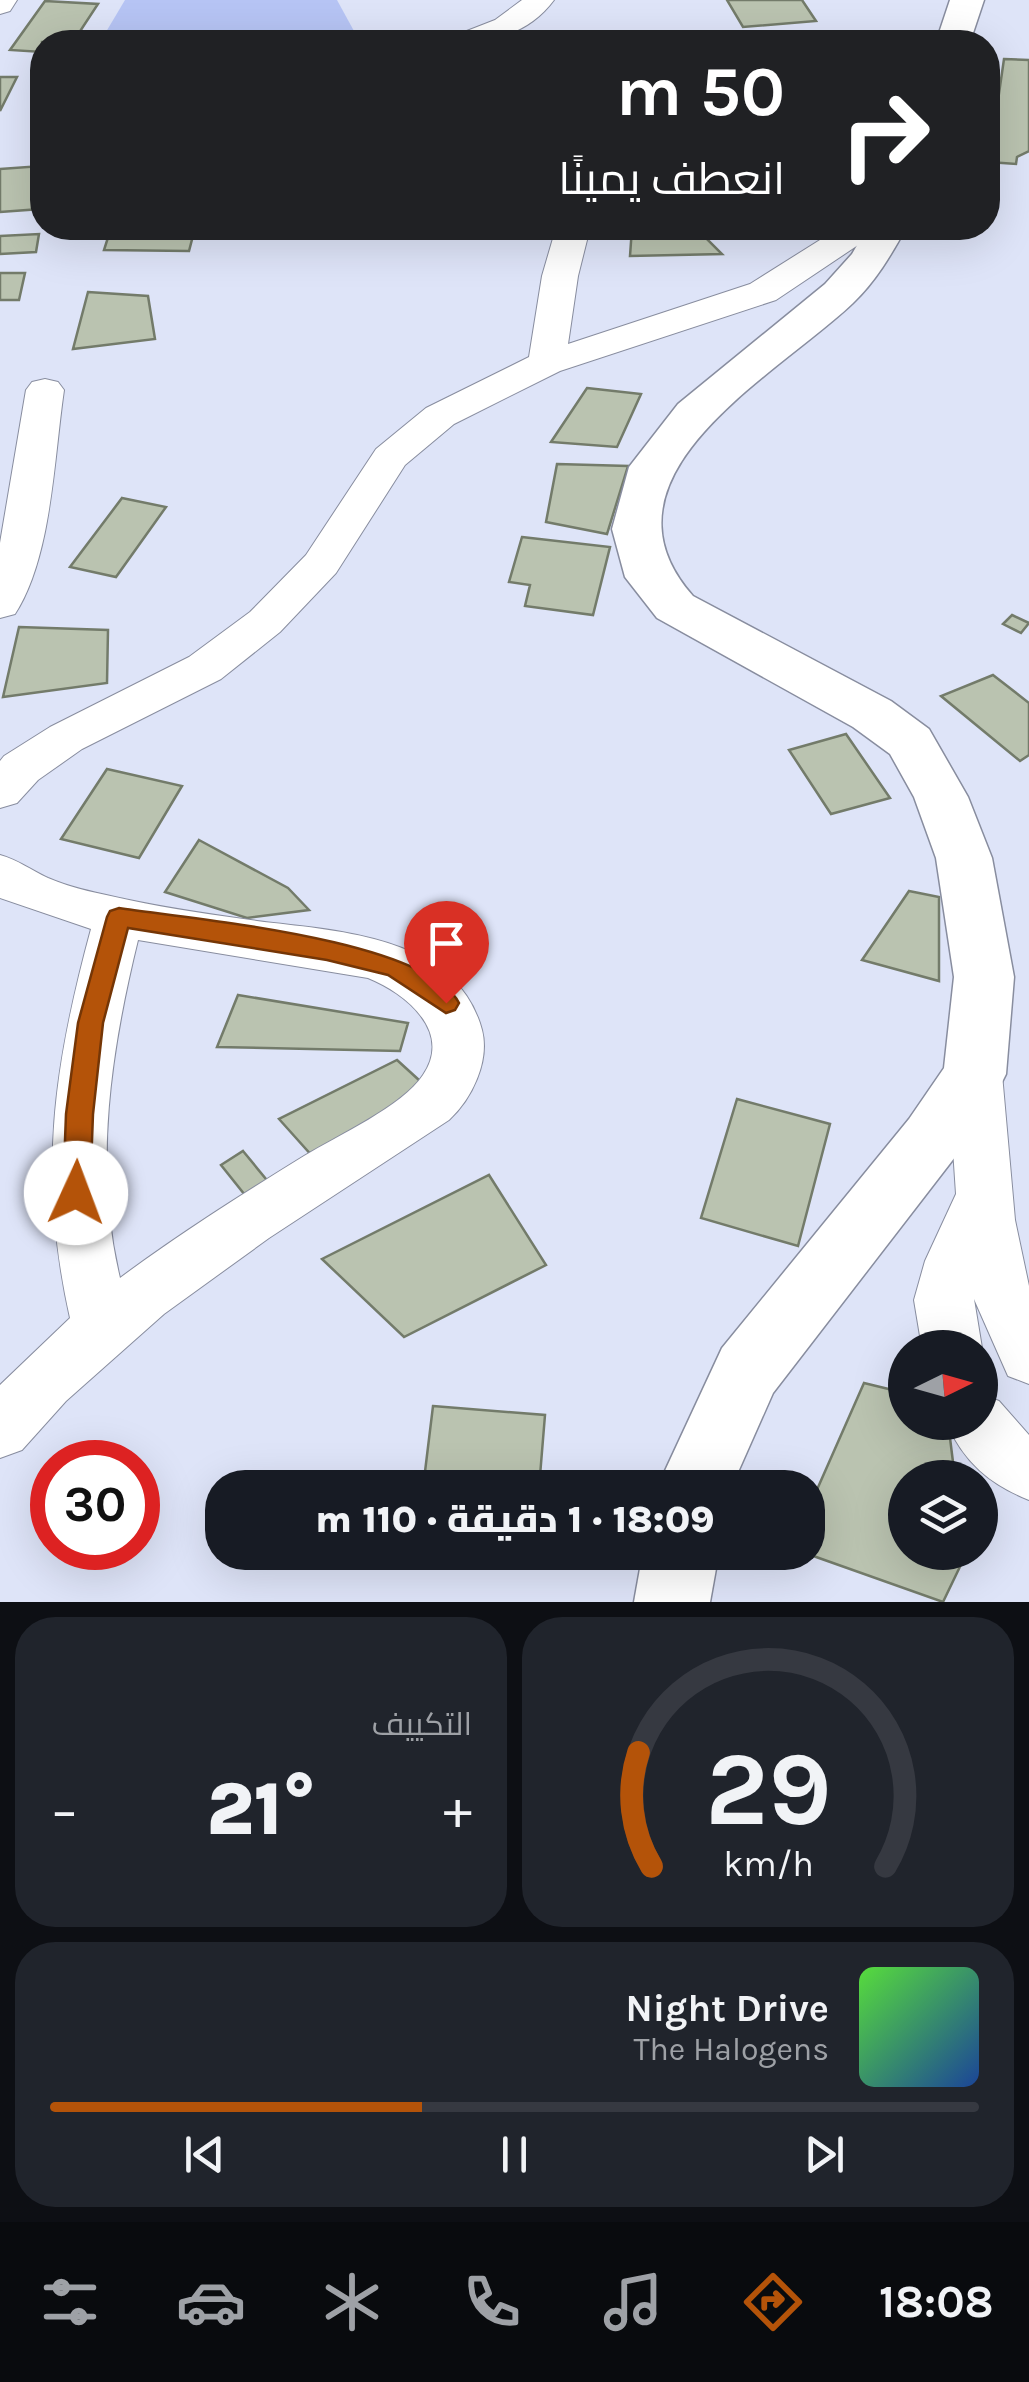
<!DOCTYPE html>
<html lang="ar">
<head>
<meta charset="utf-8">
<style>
	:root { --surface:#171b24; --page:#20242c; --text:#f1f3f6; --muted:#9ea1a6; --line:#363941; --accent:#b45309 }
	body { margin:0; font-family:Karla,Cairo,sans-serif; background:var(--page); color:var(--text); direction:rtl; height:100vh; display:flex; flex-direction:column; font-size:38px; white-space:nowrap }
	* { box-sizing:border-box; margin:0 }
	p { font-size:32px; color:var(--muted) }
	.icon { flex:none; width:55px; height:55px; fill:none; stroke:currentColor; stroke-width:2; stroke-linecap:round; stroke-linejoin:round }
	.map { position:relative; height:1602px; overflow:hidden; direction:ltr }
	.sheet { display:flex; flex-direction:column; gap:15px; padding:15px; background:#0d0f14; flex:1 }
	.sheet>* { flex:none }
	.banner { position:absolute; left:30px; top:30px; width:970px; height:210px; border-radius:40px; box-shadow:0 10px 40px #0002; direction:rtl; background:#202124; color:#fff; overflow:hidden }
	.needle { width:65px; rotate:85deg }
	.fabs { position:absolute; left:888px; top:1330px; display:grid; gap:20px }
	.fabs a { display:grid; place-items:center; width:110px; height:110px; border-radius:50%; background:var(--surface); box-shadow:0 10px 40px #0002; font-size:50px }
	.speed { position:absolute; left:30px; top:1440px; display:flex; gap:20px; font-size:50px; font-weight:700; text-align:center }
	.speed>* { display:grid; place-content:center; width:130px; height:130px; border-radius:50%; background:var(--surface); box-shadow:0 10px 40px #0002; line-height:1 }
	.speed .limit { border:15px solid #d22; background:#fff; color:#111 }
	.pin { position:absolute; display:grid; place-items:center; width:85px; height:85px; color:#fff; margin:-102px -42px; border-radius:50% 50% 50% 0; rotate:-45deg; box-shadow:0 0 10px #0007 }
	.pin .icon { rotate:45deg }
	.me { position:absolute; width:110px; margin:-55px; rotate:2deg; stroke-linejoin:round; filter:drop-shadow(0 0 8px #0008) }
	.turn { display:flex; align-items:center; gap:35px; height:210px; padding:0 50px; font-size:45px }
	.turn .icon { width:130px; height:130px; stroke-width:2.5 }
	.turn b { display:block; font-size:70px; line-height:85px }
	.big { font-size:75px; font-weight:800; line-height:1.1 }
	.sheet .tile { flex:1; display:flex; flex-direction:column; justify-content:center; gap:15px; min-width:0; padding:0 35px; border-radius:40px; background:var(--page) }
	.sheet .dial { align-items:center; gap:0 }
	.dial svg { height:260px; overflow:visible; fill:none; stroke:var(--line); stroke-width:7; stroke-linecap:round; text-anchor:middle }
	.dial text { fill:var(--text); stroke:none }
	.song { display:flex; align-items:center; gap:30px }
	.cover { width:120px; height:120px; border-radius:15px; background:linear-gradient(135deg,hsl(110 70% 55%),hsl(220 70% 35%)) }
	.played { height:10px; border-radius:5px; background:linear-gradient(90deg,var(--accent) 40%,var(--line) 40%) }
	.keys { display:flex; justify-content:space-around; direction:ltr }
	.heat { display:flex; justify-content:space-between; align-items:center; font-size:55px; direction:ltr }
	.sheet .tiles { flex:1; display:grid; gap:15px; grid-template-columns:1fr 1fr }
	.tile:last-child { grid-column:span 2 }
	.trip { position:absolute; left:205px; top:1470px; width:620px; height:100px; border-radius:40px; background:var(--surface); box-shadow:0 10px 40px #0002; font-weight:800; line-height:100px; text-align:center; direction:rtl }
	.menu { display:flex; height:160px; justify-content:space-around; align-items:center; background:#090b0e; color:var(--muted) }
	.menu .icon { width:70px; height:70px }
	.menu .active { color:var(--accent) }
	.menu b { font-size:45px; color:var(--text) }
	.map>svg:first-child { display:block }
	.green { fill:#b6c4f4 }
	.building { fill:#bac3b0; stroke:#737b6a; stroke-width:2.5 }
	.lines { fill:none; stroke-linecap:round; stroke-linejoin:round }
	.minor-casing { stroke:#888d9f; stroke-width:2 }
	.tertiary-casing { stroke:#888d9f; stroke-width:3 }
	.minor { fill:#fff; fill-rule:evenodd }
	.tertiary { fill:#fff; fill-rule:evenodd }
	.route { fill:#b45309; stroke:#753606; stroke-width:2.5 }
</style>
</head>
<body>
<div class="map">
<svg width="1029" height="1602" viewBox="0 0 1029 1602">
	<rect width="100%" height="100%" fill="#dee4f8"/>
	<!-- green -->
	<polygon class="green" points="125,0 337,0 360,42 100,42"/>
	<!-- building -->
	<g class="building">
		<polygon points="727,0 802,0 816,21 743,27"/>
		<polygon points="45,1 98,4 73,42 42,42 42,52 10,50"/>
		<polygon points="1004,59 1029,60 1029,151 1017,157 1016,164 989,162"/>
		<polygon points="0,77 17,77 0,111"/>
		<polygon points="41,166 40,209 0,212 0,169"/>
		<polygon points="111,228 195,228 189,251 104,250"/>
		<polygon points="632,228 685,228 700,232 722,254 630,256"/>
		<polygon points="39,234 36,252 0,254 0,236"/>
		<polygon points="0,273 25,273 19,300 0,300"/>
		<polygon points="88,292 148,296 155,339 73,349"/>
		<polygon points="587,388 641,394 617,447 551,442"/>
		<polygon points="557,464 628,466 607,534 546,522"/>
		<polygon points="122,498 166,507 116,577 70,567"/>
		<polygon points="522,537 610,547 593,615 525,606 530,585 509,582"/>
		<polygon points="1012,615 1029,623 1021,633 1003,624"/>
		<polygon points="19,627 108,630 107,683 3,697"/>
		<polygon points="993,675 1029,703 1029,755 1020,761 941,696"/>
		<polygon points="846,734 890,798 831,814 789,750"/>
		<polygon points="107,769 182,786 139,858 61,839"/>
		<polygon points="199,840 288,888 309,910 247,918 165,892"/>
		<polygon points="909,891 939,897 939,981 862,960"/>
		<polygon points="238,995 408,1023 400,1051 217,1047"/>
		<polygon points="397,1060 431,1091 323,1168 279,1119"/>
		<polygon points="737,1099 830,1124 798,1246 701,1218"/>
		<polygon points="243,1151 275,1190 253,1205 221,1165"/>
		<polygon points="489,1175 546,1265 404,1337 322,1259"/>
		<polygon points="864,1383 905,1393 905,1422 948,1422 955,1478 905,1478 905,1552 967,1552 943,1602 802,1552 808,1552 808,1510"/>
		<polygon points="433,1406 545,1415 539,1488 423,1488"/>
	</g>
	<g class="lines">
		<defs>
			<g id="minor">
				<polygon points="0,0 17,0 10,11 0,14"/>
				<path d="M522,0h32c-25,34 -64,44 -104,42l4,-6 41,-16z"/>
				<polygon points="556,228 590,228 578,276 568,344 750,284 839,228 878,228 873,235 776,300 560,371 454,424 405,465 336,573 280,632 221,679 82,749 38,780 17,803 0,808 0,761 4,756 50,727 189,657 250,612 306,555 376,449 426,408 529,357 542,276"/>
				<path d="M45,379l13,3 6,8c-10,67 -12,167 -49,224l-15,4v-75l26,-153 6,-8z"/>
				<path d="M0,855c18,5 31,15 48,23 25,11 54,16 81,22 42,9 85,15 128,21 79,10 200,14 225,109 8,31 -10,69 -33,90l-180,118 -105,76 -98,87 -44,49 -22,8v-73l70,-67c-32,-143 -17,-249 21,-389l-91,-31zM138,940l230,38c37,15 85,53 55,97 -20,31 -86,61 -119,81 -63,39 -125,78 -184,122 -27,-112 -9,-228 18,-338z"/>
				<polygon points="975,1052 994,1058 1002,1074 1015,1220 1029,1286 1029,1384 1008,1376 974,1299 982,1348 980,1353 980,1348 922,1348 914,1300 925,1261 956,1194 948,1074 956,1058"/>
				<path d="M980,1394l19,7 30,34v65c-40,-16 -65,-38 -83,-78h34z"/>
			</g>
			<g id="tertiary">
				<polygon points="950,0 984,0 970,42 936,42"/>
				<path d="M867,228h39c-15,27 -30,53 -53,75 -74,71 -267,172 -160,293l198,105 38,28 39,68 24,61 22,119 -8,97 -9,18 -42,65 -182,236 -42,95h-74l65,-140 187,-229 35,-51 10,-91 -18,-119 -22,-61 -24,-43 -37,-27 -196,-109 -32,-41 -13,-48 17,-62 49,-63 147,-120 27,-30z"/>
				<polygon points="643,1552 719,1552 710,1602 634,1602"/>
			</g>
		</defs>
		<!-- minor casing -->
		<use href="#minor" class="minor-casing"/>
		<!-- tertiary casing -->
		<use href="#tertiary" class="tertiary-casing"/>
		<!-- minor -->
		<use href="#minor" class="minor"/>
		<!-- tertiary -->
		<use href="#tertiary" class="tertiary"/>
	</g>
	<!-- route -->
	<path class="route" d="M119,908c72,11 306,31 340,95l-4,7 -9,3 -58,-38 -61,-15 -199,-32 -25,95 -10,91 -3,79 -4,8 -10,4 -9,-4 -4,-8 3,-79 12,-91 29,-106 3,-6z"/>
</svg>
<div class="fabs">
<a><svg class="needle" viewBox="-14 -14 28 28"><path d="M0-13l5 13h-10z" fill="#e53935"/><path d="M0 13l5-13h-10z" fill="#9ea1a6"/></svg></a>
<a><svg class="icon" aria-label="layers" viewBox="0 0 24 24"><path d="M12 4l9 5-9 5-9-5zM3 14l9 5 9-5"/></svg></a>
</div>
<div class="speed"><div class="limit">30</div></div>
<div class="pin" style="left:446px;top:1003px;background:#d93025"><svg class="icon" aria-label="arrive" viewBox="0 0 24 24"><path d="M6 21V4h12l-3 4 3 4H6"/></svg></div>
<svg class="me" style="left:76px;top:1193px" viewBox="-20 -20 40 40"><circle r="19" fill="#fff"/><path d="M0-13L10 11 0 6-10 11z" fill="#b45309"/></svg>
<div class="trip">18:09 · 1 دقيقة · 110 m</div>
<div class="banner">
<div class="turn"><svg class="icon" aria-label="right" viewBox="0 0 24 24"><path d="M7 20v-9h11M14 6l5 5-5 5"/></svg><div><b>50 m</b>انعطف يمينًا</div></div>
</div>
</div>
<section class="sheet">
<div class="tiles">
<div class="tile dial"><svg viewBox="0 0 100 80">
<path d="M14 69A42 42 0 1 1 86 69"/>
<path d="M14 69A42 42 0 0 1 10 34" stroke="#b45309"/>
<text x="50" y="56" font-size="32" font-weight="700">29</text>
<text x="50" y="72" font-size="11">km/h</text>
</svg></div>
<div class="tile"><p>التكييف</p>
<div class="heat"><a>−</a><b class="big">21°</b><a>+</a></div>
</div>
<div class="tile">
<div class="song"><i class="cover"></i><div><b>Night Drive</b><p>The Halogens</p></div></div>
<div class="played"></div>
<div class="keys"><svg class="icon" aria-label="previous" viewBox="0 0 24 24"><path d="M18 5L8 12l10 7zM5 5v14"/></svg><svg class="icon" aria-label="pause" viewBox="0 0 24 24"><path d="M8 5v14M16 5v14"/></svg><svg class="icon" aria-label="next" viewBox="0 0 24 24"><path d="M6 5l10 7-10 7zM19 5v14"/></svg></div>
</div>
</div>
</section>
<nav class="menu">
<b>18:08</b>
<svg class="icon active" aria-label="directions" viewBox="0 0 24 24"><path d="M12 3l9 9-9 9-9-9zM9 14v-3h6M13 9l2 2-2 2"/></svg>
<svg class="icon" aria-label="music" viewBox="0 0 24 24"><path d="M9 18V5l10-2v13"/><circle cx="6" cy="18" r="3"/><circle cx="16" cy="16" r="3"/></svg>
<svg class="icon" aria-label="phone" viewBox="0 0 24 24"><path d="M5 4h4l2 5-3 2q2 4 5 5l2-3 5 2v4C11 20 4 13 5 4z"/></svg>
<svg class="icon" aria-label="climate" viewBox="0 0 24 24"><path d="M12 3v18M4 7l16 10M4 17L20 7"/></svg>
<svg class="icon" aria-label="car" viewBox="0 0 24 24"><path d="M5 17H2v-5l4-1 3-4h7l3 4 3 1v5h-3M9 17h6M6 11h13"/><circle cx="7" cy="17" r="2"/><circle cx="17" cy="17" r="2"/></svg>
<svg class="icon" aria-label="filters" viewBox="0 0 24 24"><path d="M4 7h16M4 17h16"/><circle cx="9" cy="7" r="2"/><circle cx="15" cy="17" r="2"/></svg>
</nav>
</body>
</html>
